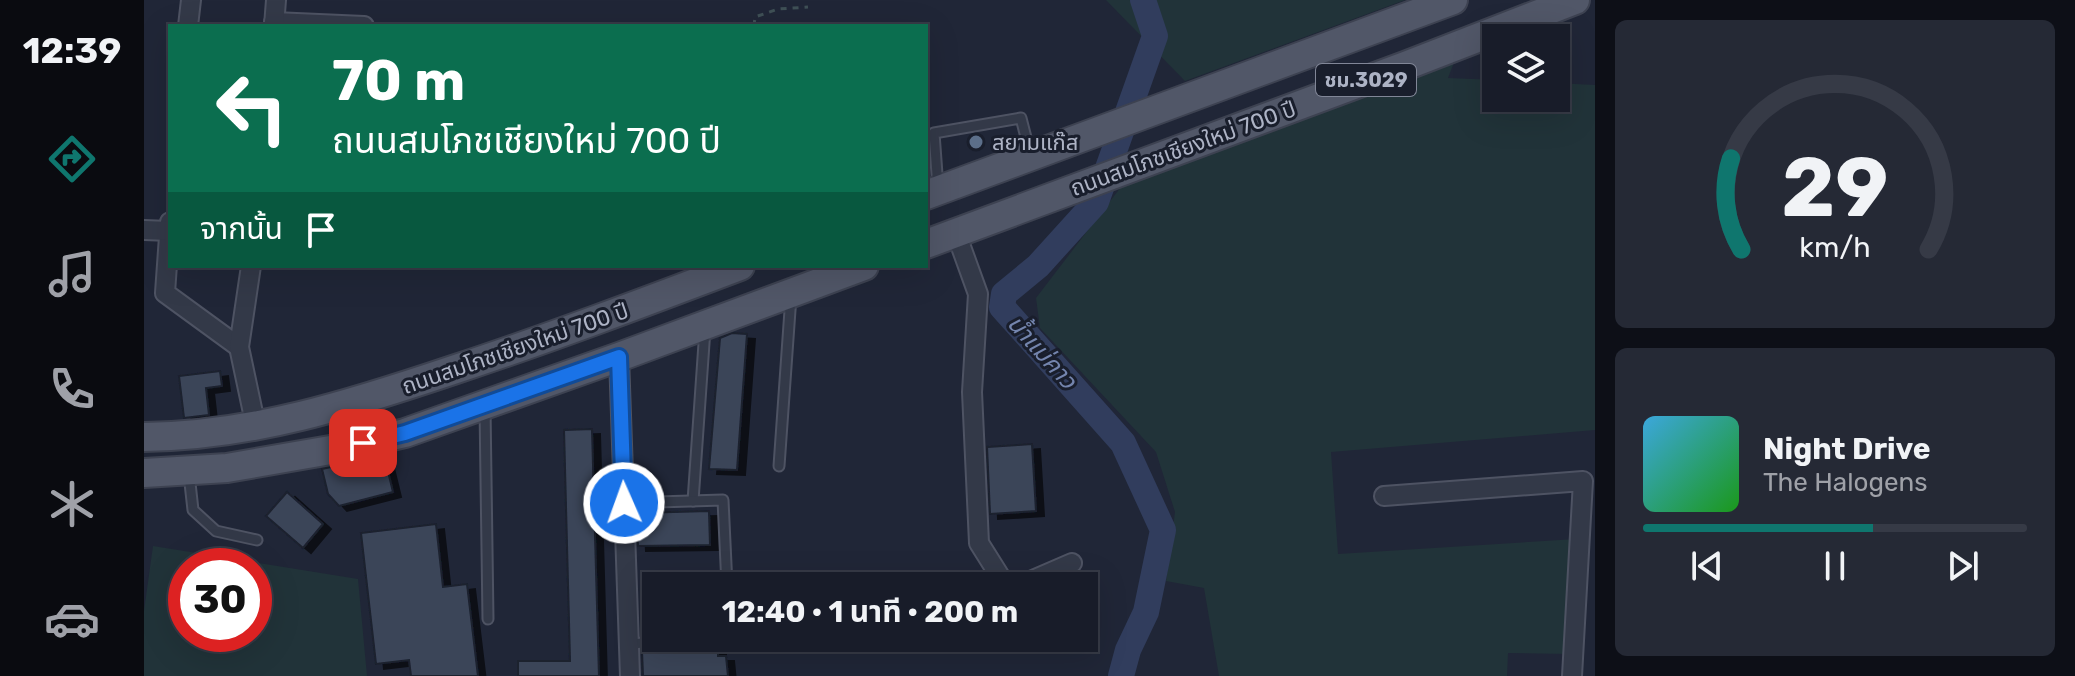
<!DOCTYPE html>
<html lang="th">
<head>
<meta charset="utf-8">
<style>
	:root { --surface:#181c29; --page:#252935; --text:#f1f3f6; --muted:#9fa1a8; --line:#363a46; --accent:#0f766e }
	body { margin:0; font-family:Rubik,"Noto Sans Thai",sans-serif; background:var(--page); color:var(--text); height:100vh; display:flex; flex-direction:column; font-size:30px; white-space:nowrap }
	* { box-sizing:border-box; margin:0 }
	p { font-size:26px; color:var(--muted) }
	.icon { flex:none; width:44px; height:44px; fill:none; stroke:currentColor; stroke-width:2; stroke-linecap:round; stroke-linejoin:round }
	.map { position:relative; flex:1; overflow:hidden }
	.side { display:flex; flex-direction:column; gap:20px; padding:20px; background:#0d0f17; width:480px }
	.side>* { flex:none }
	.guide { position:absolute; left:24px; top:24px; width:760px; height:244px; border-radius:0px; box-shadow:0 8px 32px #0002,0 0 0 2px var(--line); background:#0b6e4f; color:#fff; overflow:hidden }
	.buttons { position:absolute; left:1338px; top:24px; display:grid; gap:16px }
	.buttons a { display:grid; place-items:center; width:88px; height:88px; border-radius:0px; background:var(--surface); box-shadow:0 8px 32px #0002,0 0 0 2px var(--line); font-size:40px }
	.speed { position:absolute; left:24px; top:548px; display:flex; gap:16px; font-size:40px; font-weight:700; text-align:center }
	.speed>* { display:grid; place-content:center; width:104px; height:104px; border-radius:50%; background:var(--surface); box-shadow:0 8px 32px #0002,0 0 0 2px var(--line); line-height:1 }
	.speed .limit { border:12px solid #d22; background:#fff; color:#111 }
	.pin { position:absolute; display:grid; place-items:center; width:68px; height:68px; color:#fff; margin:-34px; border-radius:16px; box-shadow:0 4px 12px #0006 }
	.me { position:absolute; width:88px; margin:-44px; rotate:358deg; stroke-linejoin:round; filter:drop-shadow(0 0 6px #0008) }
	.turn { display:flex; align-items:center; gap:28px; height:168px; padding:0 32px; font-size:36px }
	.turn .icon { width:104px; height:104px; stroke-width:2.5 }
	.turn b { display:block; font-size:56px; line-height:68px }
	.then { display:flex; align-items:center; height:76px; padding:0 32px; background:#0003; gap:16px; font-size:30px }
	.side .tile { flex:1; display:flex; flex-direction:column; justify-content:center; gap:12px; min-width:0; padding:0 28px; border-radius:12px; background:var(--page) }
	.side .dial { align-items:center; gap:0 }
	.dial svg { height:208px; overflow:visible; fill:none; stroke:var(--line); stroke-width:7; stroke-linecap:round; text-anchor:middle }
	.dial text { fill:var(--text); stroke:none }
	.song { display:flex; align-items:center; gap:24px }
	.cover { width:96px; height:96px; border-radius:12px; background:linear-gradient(135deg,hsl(200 70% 55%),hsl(120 70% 35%)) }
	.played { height:8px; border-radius:4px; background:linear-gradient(90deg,var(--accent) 60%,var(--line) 60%) }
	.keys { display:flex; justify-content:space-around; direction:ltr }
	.trip { position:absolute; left:498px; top:572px; width:456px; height:80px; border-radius:0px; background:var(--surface); box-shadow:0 8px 32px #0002,0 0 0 2px var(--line); font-weight:700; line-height:80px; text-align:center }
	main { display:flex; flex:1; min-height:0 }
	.tab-bar { display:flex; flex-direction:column; width:144px; justify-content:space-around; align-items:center; background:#0a0b10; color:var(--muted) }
	.tab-bar .icon { width:56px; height:56px }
	.tab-bar .on { color:var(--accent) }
	.tab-bar b { font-size:36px; color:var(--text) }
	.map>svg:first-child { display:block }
	.green { fill:#213339; fill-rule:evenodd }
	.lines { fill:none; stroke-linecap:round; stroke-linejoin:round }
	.river { stroke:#313d5d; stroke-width:26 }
	.building { fill:#3b4458; stroke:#1b202e; stroke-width:2; filter:url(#shadow) }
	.lane-casing { stroke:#4e5363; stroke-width:13 }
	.street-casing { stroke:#4e5363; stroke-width:22 }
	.primary-casing { stroke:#3d4251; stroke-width:32 }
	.path { stroke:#3f5056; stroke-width:3; stroke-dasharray:6 6; stroke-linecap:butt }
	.lane { stroke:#333948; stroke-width:9 }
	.street { stroke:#333948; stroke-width:18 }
	.primary { stroke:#515768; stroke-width:28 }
	.route-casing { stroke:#114b97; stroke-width:20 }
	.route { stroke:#1a73e8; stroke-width:14 }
	.service-dot { fill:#5c6f8a; stroke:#191e2c; stroke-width:3 }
	.labels { text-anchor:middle; stroke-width:6; stroke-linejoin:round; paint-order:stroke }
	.shield { fill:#191e2c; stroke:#818697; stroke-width:2 }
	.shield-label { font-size:20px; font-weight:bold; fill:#adb3c5 }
	.poi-label { font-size:22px; fill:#adb3c5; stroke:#191e2c; text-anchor:start }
	.street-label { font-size:22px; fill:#adb3c5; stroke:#191e2c }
	.water-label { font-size:24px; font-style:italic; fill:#7485ae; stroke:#191e2c }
</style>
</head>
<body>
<main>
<nav class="tab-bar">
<b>12:39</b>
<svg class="icon on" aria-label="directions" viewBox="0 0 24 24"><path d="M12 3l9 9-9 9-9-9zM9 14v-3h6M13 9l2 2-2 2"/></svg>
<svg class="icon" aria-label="music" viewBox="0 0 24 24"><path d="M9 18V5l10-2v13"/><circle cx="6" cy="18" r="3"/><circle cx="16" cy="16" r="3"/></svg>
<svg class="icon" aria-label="phone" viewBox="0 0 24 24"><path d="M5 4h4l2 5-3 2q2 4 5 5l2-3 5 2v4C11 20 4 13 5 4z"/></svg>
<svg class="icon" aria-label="climate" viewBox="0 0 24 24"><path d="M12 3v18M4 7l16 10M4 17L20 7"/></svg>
<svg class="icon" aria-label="car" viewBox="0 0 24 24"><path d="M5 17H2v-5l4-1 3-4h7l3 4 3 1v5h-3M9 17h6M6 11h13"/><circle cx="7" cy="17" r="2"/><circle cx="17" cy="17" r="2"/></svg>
</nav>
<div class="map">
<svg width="1451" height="676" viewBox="0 0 1451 676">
	<defs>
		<filter id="shadow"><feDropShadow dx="8" dy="5" stdDeviation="0" flood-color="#0009"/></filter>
	</defs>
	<rect width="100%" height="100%" fill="#202637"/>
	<!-- green -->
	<g class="green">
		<polygon points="962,0 1261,0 1041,81"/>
		<polygon points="1312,57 1304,78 1352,80 1352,98 1412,98 1412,83 1451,85 1451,430 1187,452 1194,554 1432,539 1426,654 1364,653 1363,676 1075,676 1060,588 1022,581 1031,512 1012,452 896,328 892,298 980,183"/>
		<path d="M9,546l205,33 9,97h-223v-65zM42,566h68v68h-68z"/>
	</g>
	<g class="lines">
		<!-- river -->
		<polyline class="river" points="977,676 984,650 1002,612 1019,530 979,443 858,307 860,294 894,266 952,202 1011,36 999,0"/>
	</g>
	<!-- building -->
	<g class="building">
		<polygon points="588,333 603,334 593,470 565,469 576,338"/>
		<polygon points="76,371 78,386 62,388 65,415 40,418 35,376"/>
		<polygon points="448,429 455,676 374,676 374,661 426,661 420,430"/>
		<polygon points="888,444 892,511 846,514 843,447"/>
		<polygon points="240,455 249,492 195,506 184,494 178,469"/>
		<polygon points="143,492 179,524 159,548 122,516"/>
		<polygon points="565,511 566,545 494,546 492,513"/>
		<polygon points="292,524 299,587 323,584 334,676 267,676 265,660 232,664 217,533"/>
		<polygon points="574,646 574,656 582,656 584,676 499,676 498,652"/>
	</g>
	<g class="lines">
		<defs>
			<g id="lane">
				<polyline points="794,188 790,133 877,118 886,153"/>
				<polyline points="341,408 344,619"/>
				<polyline points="635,466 647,296"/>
				<polyline points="45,474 49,510 72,531 113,540"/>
				<polyline points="549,501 561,329"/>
				<polyline points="480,503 579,500 583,586"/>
				<polyline points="486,644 572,638"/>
			</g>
			<g id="street">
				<polyline points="130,22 220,26"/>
				<polyline points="44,26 47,0"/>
				<polyline points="130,26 132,0"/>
				<polyline points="26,222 21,293 95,347"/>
				<polyline points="0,230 25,231"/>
				<polyline points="812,233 834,294 828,392 835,543 862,586"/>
				<polyline points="107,266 95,347 112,427"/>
				<polyline points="475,357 486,676"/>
				<polyline points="1240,496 1439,481 1428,676"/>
				<polyline points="875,586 928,563"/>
			</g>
			<g id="primary">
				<polyline points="782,195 1309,0"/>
				<polyline points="782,244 1261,66 1431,0"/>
				<path d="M0,437c108,-1 208,-33 309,-67 97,-32 192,-68 287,-104"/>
				<polyline points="0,473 83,468 198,448 261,433 475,357 720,266"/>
			</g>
		</defs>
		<!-- lane casing -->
		<use href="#lane" class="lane-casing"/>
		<!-- street casing -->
		<use href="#street" class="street-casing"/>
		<!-- primary casing -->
		<use href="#primary" class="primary-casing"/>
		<!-- path -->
		<polyline class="path" points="610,26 611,17 634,9 664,7"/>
		<!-- lane -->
		<use href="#lane" class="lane"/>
		<!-- street -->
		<use href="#street" class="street"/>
		<!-- primary -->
		<use href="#primary" class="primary"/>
	</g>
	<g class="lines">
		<defs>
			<polyline id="route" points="219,443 261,433 475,357 480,503"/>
		</defs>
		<!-- route casing -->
		<use href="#route" class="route-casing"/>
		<!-- route -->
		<use href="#route" class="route"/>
	</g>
	<!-- markers -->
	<circle class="service-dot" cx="832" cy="142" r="8"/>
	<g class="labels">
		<!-- shield labels -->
		<rect class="shield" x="1172" y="64" width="100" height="32" rx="6"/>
		<g class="shield-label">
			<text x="1222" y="87">ชม.3029</text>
		</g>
		<!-- poi labels -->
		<g class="poi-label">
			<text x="848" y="150">สยามแก๊ส</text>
		</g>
		<!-- street labels -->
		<g class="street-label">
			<text transform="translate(1039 148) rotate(-20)" y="8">ถนนสมโภชเชียงใหม่ 700 ปี</text>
			<text transform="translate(371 348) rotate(-19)" y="8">ถนนสมโภชเชียงใหม่ 700 ปี</text>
		</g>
		<!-- water labels -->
		<g class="water-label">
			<text transform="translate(898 352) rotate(48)" y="8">น้ำแม่คาว</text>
		</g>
	</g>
</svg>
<div class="buttons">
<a><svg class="icon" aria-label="layers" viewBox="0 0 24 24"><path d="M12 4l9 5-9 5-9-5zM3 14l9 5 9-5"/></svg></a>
</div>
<div class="speed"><div class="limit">30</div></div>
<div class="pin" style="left:219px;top:443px;background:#d93025"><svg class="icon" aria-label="arrive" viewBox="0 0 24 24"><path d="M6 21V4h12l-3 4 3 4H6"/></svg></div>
<svg class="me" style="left:480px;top:503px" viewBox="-20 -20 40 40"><circle r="17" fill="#1a73e8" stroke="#fff" stroke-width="3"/><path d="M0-11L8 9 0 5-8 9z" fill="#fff"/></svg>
<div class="trip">12:40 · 1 นาที · 200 m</div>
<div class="guide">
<div class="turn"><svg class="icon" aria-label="left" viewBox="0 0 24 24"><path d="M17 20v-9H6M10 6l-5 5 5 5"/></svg><div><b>70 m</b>ถนนสมโภชเชียงใหม่ 700 ปี</div></div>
<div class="then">จากนั้น<svg class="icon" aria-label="arrive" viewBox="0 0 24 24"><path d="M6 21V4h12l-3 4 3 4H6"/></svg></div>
</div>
</div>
<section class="side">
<div class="tile dial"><svg viewBox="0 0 100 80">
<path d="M14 69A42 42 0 1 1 86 69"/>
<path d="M14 69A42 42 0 0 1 10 34" stroke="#0f766e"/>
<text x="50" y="56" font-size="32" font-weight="700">29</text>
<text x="50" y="72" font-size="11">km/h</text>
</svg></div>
<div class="tile">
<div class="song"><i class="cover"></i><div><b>Night Drive</b><p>The Halogens</p></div></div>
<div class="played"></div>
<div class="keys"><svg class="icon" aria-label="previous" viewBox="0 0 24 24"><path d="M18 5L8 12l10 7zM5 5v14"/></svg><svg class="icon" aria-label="pause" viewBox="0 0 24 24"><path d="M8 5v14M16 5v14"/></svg><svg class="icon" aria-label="next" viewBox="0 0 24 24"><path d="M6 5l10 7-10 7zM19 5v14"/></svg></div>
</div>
</section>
</main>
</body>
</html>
